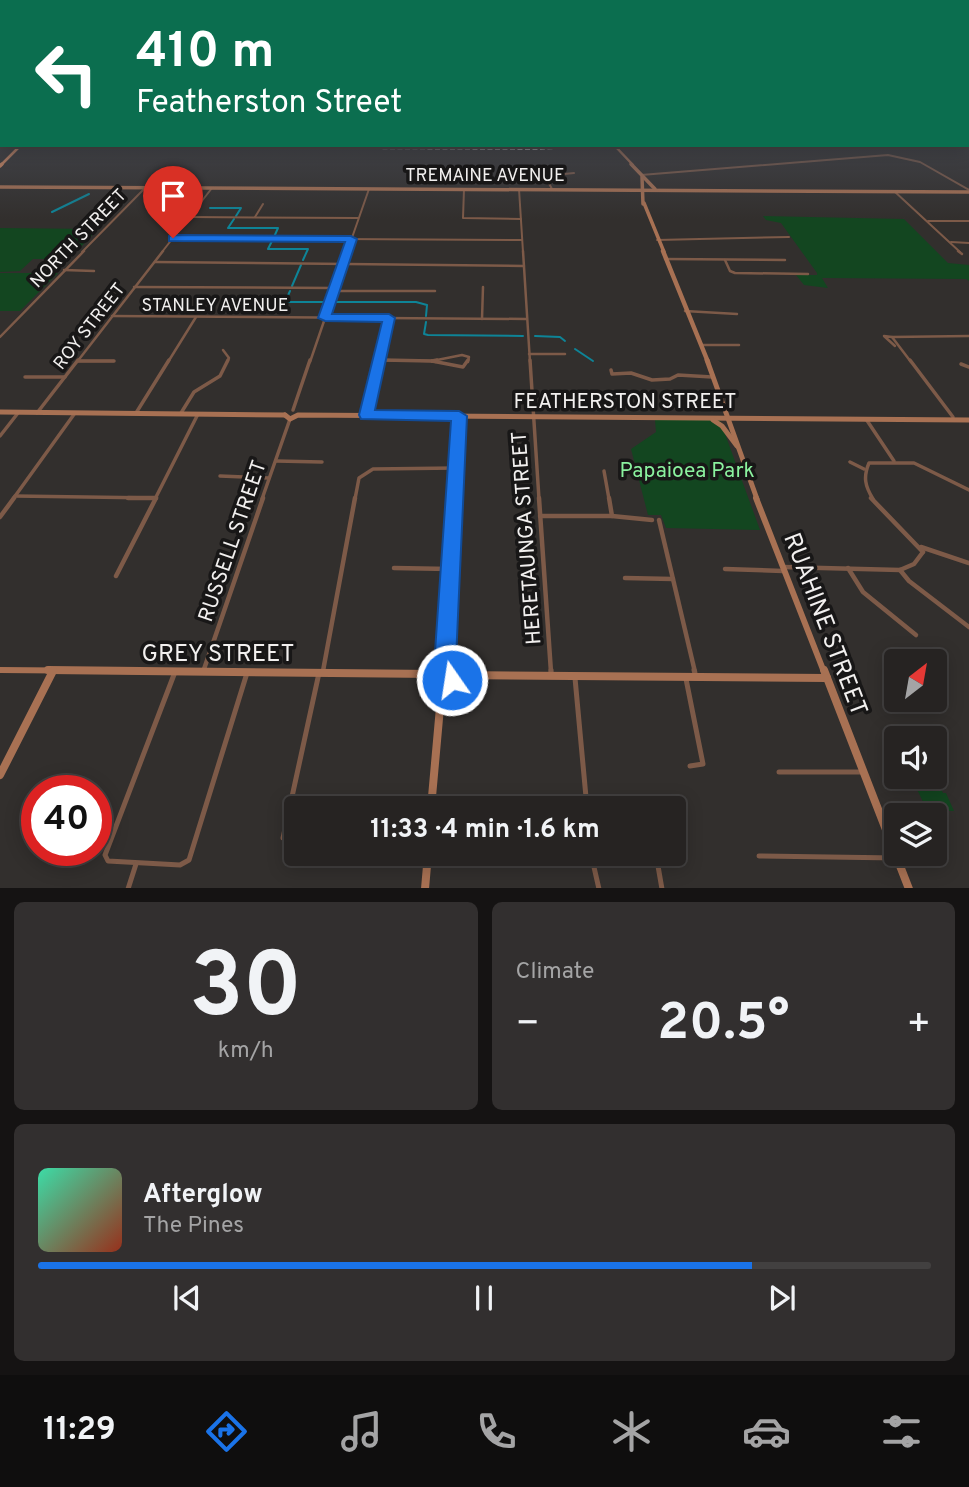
<!DOCTYPE html>
<html lang="en">
<head>
<meta charset="utf-8">
<style>
	:root { --surface:#262322; --page:#322f2f; --text:#f1f3f6; --muted:#a4a4a5; --line:#424040; --accent:#1a73e8 }
	body { margin:0; font-family:Overpass,sans-serif; background:var(--page); color:var(--text); height:100vh; display:flex; flex-direction:column; font-size:26px; white-space:nowrap }
	* { box-sizing:border-box; margin:0 }
	p { font-size:23px; color:var(--muted) }
	.icon { flex:none; width:38px; height:38px; fill:none; stroke:currentColor; stroke-width:2; stroke-linecap:round; stroke-linejoin:round }
	.map { position:relative; height:888px; overflow:hidden }
	.sheet { display:flex; flex-direction:column; gap:14px; padding:14px; background:#151313; flex:1 }
	.sheet>* { flex:none }
	.top-card { position:absolute; left:0px; top:0px; width:970px; height:147px; box-shadow:0 4px 18px #0003,0 0 0 2px var(--line); background:#0b6e4f; color:#fff; overflow:hidden }
	.needle { width:46px; rotate:31deg }
	.controls { position:absolute; left:884px; top:649px; display:grid; gap:14px }
	.controls a { display:grid; place-items:center; width:63px; height:63px; border-radius:7px; background:var(--surface); box-shadow:0 4px 18px #0003,0 0 0 2px var(--line); font-size:35px }
	.speed { position:absolute; left:21px; top:775px; display:flex; gap:14px; font-size:35px; font-weight:700; text-align:center }
	.speed>* { display:grid; place-content:center; width:91px; height:91px; border-radius:50%; background:var(--surface); box-shadow:0 4px 18px #0003,0 0 0 2px var(--line); line-height:1 }
	.speed .limit { border:10px solid #d22; background:#fff; color:#111 }
	.pin { position:absolute; display:grid; place-items:center; width:60px; height:60px; color:#fff; margin:-72px -30px; border-radius:50% 50% 50% 0; rotate:-45deg; box-shadow:0 0 7px #0007 }
	.pin .icon { rotate:45deg }
	.me { position:absolute; width:77px; margin:-38px; rotate:347deg; stroke-linejoin:round; filter:drop-shadow(0 0 5px #0008) }
	.turn { display:flex; align-items:center; gap:24px; height:147px; padding:0 21px; font-size:32px }
	.turn .icon { width:91px; height:91px; stroke-width:2.5 }
	.turn b { display:block; font-size:49px; line-height:60px }
	.big { font-size:52px; font-weight:700; line-height:1.1 }
	.sheet .widget { flex:1; display:flex; flex-direction:column; justify-content:center; gap:10px; min-width:0; padding:0 24px; border-radius:10px; background:var(--page) }
	.sheet .dial { align-items:center; gap:0 }
	.dial b { font-size:91px; line-height:1 }
	.song { display:flex; align-items:center; gap:21px }
	.cover { width:84px; height:84px; border-radius:10px; background:linear-gradient(135deg,hsl(160 70% 55%),hsl(10 70% 35%)) }
	.played { height:7px; border-radius:4px; background:linear-gradient(90deg,var(--accent) 80%,var(--line) 80%) }
	.keys { display:flex; justify-content:space-around; direction:ltr }
	.heat { display:flex; justify-content:space-between; align-items:center; font-size:38px; direction:ltr }
	.sheet .tiles { flex:1; display:grid; gap:14px; grid-template-columns:1fr 1fr }
	.widget:last-child { grid-column:span 2 }
	.trip { position:absolute; left:284px; top:796px; width:402px; height:70px; border-radius:7px; background:var(--surface); box-shadow:0 4px 18px #0003,0 0 0 2px var(--line); font-weight:700; line-height:70px; text-align:center }
	.dock { display:flex; height:112px; justify-content:space-around; align-items:center; background:#0f0e0e; color:var(--muted) }
	.dock .icon { width:49px; height:49px }
	.dock .active { color:var(--accent) }
	.dock b { font-size:32px; color:var(--text) }
	.map>svg:first-child { display:block }
	.green { fill:#134620 }
	.lines { fill:none; stroke-linecap:round; stroke-linejoin:round }
	.stream { stroke:#0e8497; stroke-width:2 }
	.street-far4 { stroke:#7d5a48; stroke-width:2 }
	.street-far3 { stroke:#7d5a48; stroke-width:2.5 }
	.street-far2 { stroke:#7d5a48; stroke-width:3.5 }
	.street-far1 { stroke:#7d5a48; stroke-width:4.5 }
	.street { stroke:#7d5a48; stroke-width:5 }
	.secondary-far5 { stroke:#a87153; stroke-width:2.5 }
	.secondary-far4 { stroke:#a87153; stroke-width:3.5 }
	.secondary-far3 { stroke:#a87153; stroke-width:4.5 }
	.secondary-far2 { stroke:#a87153; stroke-width:5 }
	.secondary-far1 { stroke:#a87153; stroke-width:6 }
	.secondary { stroke:#a87153; stroke-width:8 }
	.highway-far1 { stroke:#e69163; stroke-width:2.5 }
	.highway { stroke:#e69163; stroke-width:3.5 }
	.rail { stroke:#adabaa; stroke-width:2; stroke-dasharray:5 2.5; stroke-linecap:butt }
	.route { fill:#1a73e8; stroke:#114b97; stroke-width:2 }
	.labels { text-anchor:middle; stroke-width:7; stroke-linejoin:round; paint-order:stroke }
	.far-street-label { font-size:18px; fill:#f2f0ef; stroke:#181717 }
	.street-label { font-size:21px; fill:#f2f0ef; stroke:#181717 }
	.park-label { font-size:21px; fill:#8bf29f; stroke:#181717 }
	.near-street-label { font-size:24px; fill:#f2f0ef; stroke:#181717 }
</style>
</head>
<body>
<div class="map">
<svg width="969" height="889" viewBox="0 0 969 889">
	<rect width="100%" height="100%" fill="#322f2d"/>
	<!-- green -->
	<g class="green">
		<polygon points="763,216 904,219 948,263 969,265 969,281 966,279 822,278 828,288 804,285 796,275 817,275 817,273 781,223 766,220"/>
		<polygon points="0,228 98,229 78,250 55,250 46,259 33,259 20,271 0,272"/>
		<polygon points="0,273 58,273 20,311 0,311"/>
		<polygon points="655,420 720,420 760,530 666,528 661,515 648,515 631,449 656,432"/>
		<polygon points="935,776 943,793 946,793 954,811 927,810 911,777"/>
	</g>
	<g class="lines">
		<!-- stream -->
		<g class="stream">
			<polyline points="210,208 241,208 236,216"/>
			<polyline points="52,212 89,194"/>
			<polyline points="234,219 228,228 278,228 274,237"/>
			<polyline points="272,241 268,249 308,249 303,260"/>
			<polyline points="292,286 301,265"/>
			<polyline points="290,291 285,302 327,302"/>
			<polyline points="335,302 416,302 427,305 426,316"/>
			<polyline points="426,322 424,334 428,335 523,336"/>
			<polyline points="535,336 560,337 565,341"/>
			<polyline points="575,349 593,361"/>
		</g>
		<!-- street-far4 -->
		<g class="street-far4">
			<polyline points="641,175 888,155 920,162 969,190"/>
			<polyline points="464,189 463,218 521,219"/>
			<polyline points="519,189 523,252"/>
			<polyline points="552,189 545,176 574,173"/>
			<polyline points="894,191 960,252"/>
			<polyline points="189,217 358,218"/>
			<polyline points="255,217 263,204"/>
			<polyline points="928,221 969,221"/>
			<polyline points="172,238 522,240"/>
			<polyline points="657,240 789,237"/>
			<polyline points="951,242 969,243"/>
			<polyline points="82,252 145,188"/>
			<polyline points="162,252 212,188"/>
			<polyline points="347,252 369,189"/>
		</g>
		<!-- street-far3 -->
		<g class="street-far3">
			<polyline points="523,251 530,362"/>
			<polyline points="958,251 962,254"/>
			<polyline points="665,259 785,260"/>
			<polyline points="725,260 730,271 735,273 808,274"/>
			<polyline points="155,262 524,266"/>
			<polyline points="64,270 94,271"/>
			<polyline points="134,287 335,288"/>
			<polyline points="334,291 435,291"/>
			<polyline points="685,311 737,314"/>
			<polyline points="112,316 526,319"/>
			<polyline points="482,319 483,287"/>
			<polyline points="0,337 84,251"/>
			<polyline points="892,337 884,336 895,346"/>
			<polyline points="701,345 739,345"/>
			<polyline points="223,350 229,358 227,362"/>
			<polyline points="529,354 565,354"/>
			<polyline points="379,360 432,361"/>
			<polyline points="78,361 114,361"/>
			<polyline points="432,361 436,362"/>
			<polyline points="432,361 462,355 469,357 468,362"/>
			<polyline points="77,362 163,251"/>
			<polyline points="168,362 196,317"/>
			<polyline points="310,362 348,251"/>
			<polyline points="379,362 389,318"/>
			<polyline points="911,362 892,337 969,336"/>
		</g>
		<!-- street-far2 -->
		<g class="street-far2">
			<polyline points="382,360 432,361"/>
			<polyline points="530,360 539,499"/>
			<polyline points="910,360 953,417"/>
			<polyline points="78,361 114,361"/>
			<polyline points="432,361 463,367 468,360"/>
			<polyline points="432,361 437,360"/>
			<polyline points="961,364 969,367"/>
			<polyline points="611,370 612,374 631,373 652,380 670,379 678,375 712,377"/>
			<polyline points="25,377 65,377"/>
			<polyline points="293,410 310,360"/>
			<polyline points="37,413 78,360"/>
			<polyline points="136,413 169,360"/>
			<polyline points="181,413 194,392 220,376 228,360"/>
			<polyline points="366,415 379,360"/>
			<polyline points="866,419 894,461"/>
			<polyline points="0,436 18,413"/>
			<polyline points="276,461 322,462"/>
			<polyline points="850,462 864,469"/>
			<polyline points="604,471 609,499"/>
			<polyline points="220,476 269,478"/>
			<polyline points="15,496 156,498"/>
			<polyline points="13,499 75,413"/>
			<polyline points="155,499 198,414"/>
			<polyline points="262,499 290,419"/>
			<polyline points="355,499 359,478 373,469 456,468"/>
			<path d="M873,499c-8,-13 -10,-22 -4,-36h45l55,27"/>
		</g>
		<!-- street-far1 -->
		<g class="street-far1">
			<polyline points="128,498 156,498"/>
			<polyline points="539,498 551,672"/>
			<polyline points="609,498 612,516"/>
			<polyline points="871,498 923,552"/>
			<polyline points="540,516 612,516 652,520"/>
			<polyline points="0,517 14,498"/>
			<polyline points="659,520 695,672"/>
			<polyline points="921,547 969,563"/>
			<polyline points="783,567 900,570 914,564 923,552"/>
			<polyline points="394,568 450,569"/>
			<polyline points="848,568 863,592 916,635"/>
			<polyline points="725,569 783,571"/>
			<polyline points="900,570 909,581 969,627"/>
			<polyline points="116,576 156,498"/>
			<polyline points="625,578 673,579"/>
			<polyline points="323,671 355,498"/>
			<polyline points="203,672 263,498"/>
		</g>
		<!-- street -->
		<g class="street">
			<polyline points="551,670 551,676"/>
			<polyline points="694,670 696,677"/>
			<polyline points="175,672 105,855 108,861 180,865 189,860 247,673"/>
			<polyline points="575,678 587,808"/>
			<polyline points="686,679 703,764 690,766"/>
			<polyline points="779,772 861,772"/>
			<polyline points="674,821 678,831 674,841"/>
			<polyline points="283,838 319,673"/>
			<polyline points="591,854 599,889"/>
			<polyline points="759,856 897,858"/>
			<polyline points="128,889 136,864"/>
			<polyline points="662,889 658,866 663,854"/>
		</g>
		<!-- secondary-far5 -->
		<polyline class="secondary-far5" points="614,145 633,165"/>
		<!-- secondary-far4 -->
		<g class="secondary-far4">
			<polyline points="631,164 655,189"/>
			<polyline points="642,177 643,204"/>
			<polyline points="0,187 969,192"/>
			<polyline points="644,203 664,252"/>
		</g>
		<!-- secondary-far3 -->
		<polyline class="secondary-far3" points="663,251 708,362"/>
		<!-- secondary-far2 -->
		<g class="secondary-far2">
			<polyline points="707,360 757,499"/>
			<polyline points="0,412 285,415"/>
			<polyline points="285,415 290,419 298,415 969,420"/>
			<polyline points="713,420 722,426 737,446"/>
			<polyline points="454,499 459,416"/>
		</g>
		<!-- secondary-far1 -->
		<g class="secondary-far1">
			<polyline points="756,498 824,672"/>
			<polyline points="445,666 454,498"/>
			<polyline points="445,666 452,672"/>
			<polyline points="0,670 238,672"/>
		</g>
		<!-- secondary -->
		<g class="secondary">
			<polyline points="48,670 435,674"/>
			<polyline points="824,670 909,889"/>
			<polyline points="453,675 827,678"/>
			<polyline points="442,685 449,684 453,677 452,670"/>
			<polyline points="0,775 53,671"/>
			<polyline points="431,808 442,685"/>
			<polyline points="425,889 428,854"/>
		</g>
		<!-- highway-far1 -->
		<polyline class="highway-far1" points="1,165 21,145"/>
		<!-- highway -->
		<polyline class="highway" points="0,166 2,164"/>
		<!-- rail -->
		<polyline class="rail" points="0,146 538,149 612,145"/>
	</g>
	<!-- sky -->
	<linearGradient id="sky" x2="0" y2="1"><stop stop-color="#1c1a19"/><stop offset="0.43" stop-color="#494d57"/><stop offset="1" stop-color="#494d57" stop-opacity="0"/></linearGradient>
	<rect width="969" height="219" fill="url(#sky)"/>
	<!-- route -->
	<polygon class="route" points="173,235 351,236 357,239 332,314 389,314 395,318 375,410 459,411 467,416 456,660 463,670 460,687 452,691 444,687 434,666 451,421 361,419 359,415 382,322 325,321 318,318 345,242 169,241 169,236"/>
	<g class="labels">
		<!-- far-street labels -->
		<g class="far-street-label">
			<text x="485" y="181">TREMAINE AVENUE</text>
			<text transform="translate(78 238) rotate(-46)" y="6">NORTH STREET</text>
			<text x="215" y="311">STANLEY AVENUE</text>
			<text transform="translate(89 326) rotate(-52)" y="6">ROY STREET</text>
		</g>
		<!-- street labels -->
		<g class="street-label">
			<text x="625" y="408">FEATHERSTON STREET</text>
			<text transform="translate(526 538) rotate(-94)" y="7">HERETAUNGA STREET</text>
			<text transform="translate(232 541) rotate(-71)" y="7">RUSSELL STREET</text>
		</g>
		<!-- park labels -->
		<g class="park-label">
			<text x="687" y="477">Papaioea Park</text>
		</g>
		<!-- near-street labels -->
		<g class="near-street-label">
			<text transform="translate(826 624) rotate(69)" y="8">RUAHINE STREET</text>
			<text x="218" y="661">GREY STREET</text>
		</g>
	</g>
</svg>
<div class="controls">
<a><svg class="needle" viewBox="-14 -14 28 28"><path d="M0-13l5 13h-10z" fill="#e53935"/><path d="M0 13l5-13h-10z" fill="#a4a4a5"/></svg></a>
<a><svg class="icon" aria-label="sound" viewBox="0 0 24 24"><path d="M4 9h4l5-4v14l-5-4H4zM17 9q2 3 0 6"/></svg></a>
<a><svg class="icon" aria-label="layers" viewBox="0 0 24 24"><path d="M12 4l9 5-9 5-9-5zM3 14l9 5 9-5"/></svg></a>
</div>
<div class="speed"><div class="limit">40</div></div>
<div class="pin" style="left:173px;top:238px;background:#d93025"><svg class="icon" aria-label="arrive" viewBox="0 0 24 24"><path d="M6 21V4h12l-3 4 3 4H6"/></svg></div>
<svg class="me" style="left:452px;top:680px" viewBox="-20 -20 40 40"><circle r="17" fill="#1a73e8" stroke="#fff" stroke-width="3"/><path d="M0-11L8 9 0 5-8 9z" fill="#fff"/></svg>
<div class="trip">11:33 · 4 min · 1.6 km</div>
<div class="top-card">
<div class="turn"><svg class="icon" aria-label="left" viewBox="0 0 24 24"><path d="M17 20v-9H6M10 6l-5 5 5 5"/></svg><div><b>410 m</b>Featherston Street</div></div>
</div>
</div>
<section class="sheet">
<div class="tiles">
<div class="widget dial"><b>30</b><p>km/h</p></div>
<div class="widget"><p>Climate</p>
<div class="heat"><a>−</a><b class="big">20.5°</b><a>+</a></div>
</div>
<div class="widget">
<div class="song"><i class="cover"></i><div><b>Afterglow</b><p>The Pines</p></div></div>
<div class="played"></div>
<div class="keys"><svg class="icon" aria-label="previous" viewBox="0 0 24 24"><path d="M18 5L8 12l10 7zM5 5v14"/></svg><svg class="icon" aria-label="pause" viewBox="0 0 24 24"><path d="M8 5v14M16 5v14"/></svg><svg class="icon" aria-label="next" viewBox="0 0 24 24"><path d="M6 5l10 7-10 7zM19 5v14"/></svg></div>
</div>
</div>
</section>
<nav class="dock">
<b>11:29</b>
<svg class="icon active" aria-label="directions" viewBox="0 0 24 24"><path d="M12 3l9 9-9 9-9-9zM9 14v-3h6M13 9l2 2-2 2"/></svg>
<svg class="icon" aria-label="music" viewBox="0 0 24 24"><path d="M9 18V5l10-2v13"/><circle cx="6" cy="18" r="3"/><circle cx="16" cy="16" r="3"/></svg>
<svg class="icon" aria-label="phone" viewBox="0 0 24 24"><path d="M5 4h4l2 5-3 2q2 4 5 5l2-3 5 2v4C11 20 4 13 5 4z"/></svg>
<svg class="icon" aria-label="climate" viewBox="0 0 24 24"><path d="M12 3v18M4 7l16 10M4 17L20 7"/></svg>
<svg class="icon" aria-label="car" viewBox="0 0 24 24"><path d="M5 17H2v-5l4-1 3-4h7l3 4 3 1v5h-3M9 17h6M6 11h13"/><circle cx="7" cy="17" r="2"/><circle cx="17" cy="17" r="2"/></svg>
<svg class="icon" aria-label="filters" viewBox="0 0 24 24"><path d="M4 7h16M4 17h16"/><circle cx="9" cy="7" r="2"/><circle cx="15" cy="17" r="2"/></svg>
</nav>
</body>
</html>
